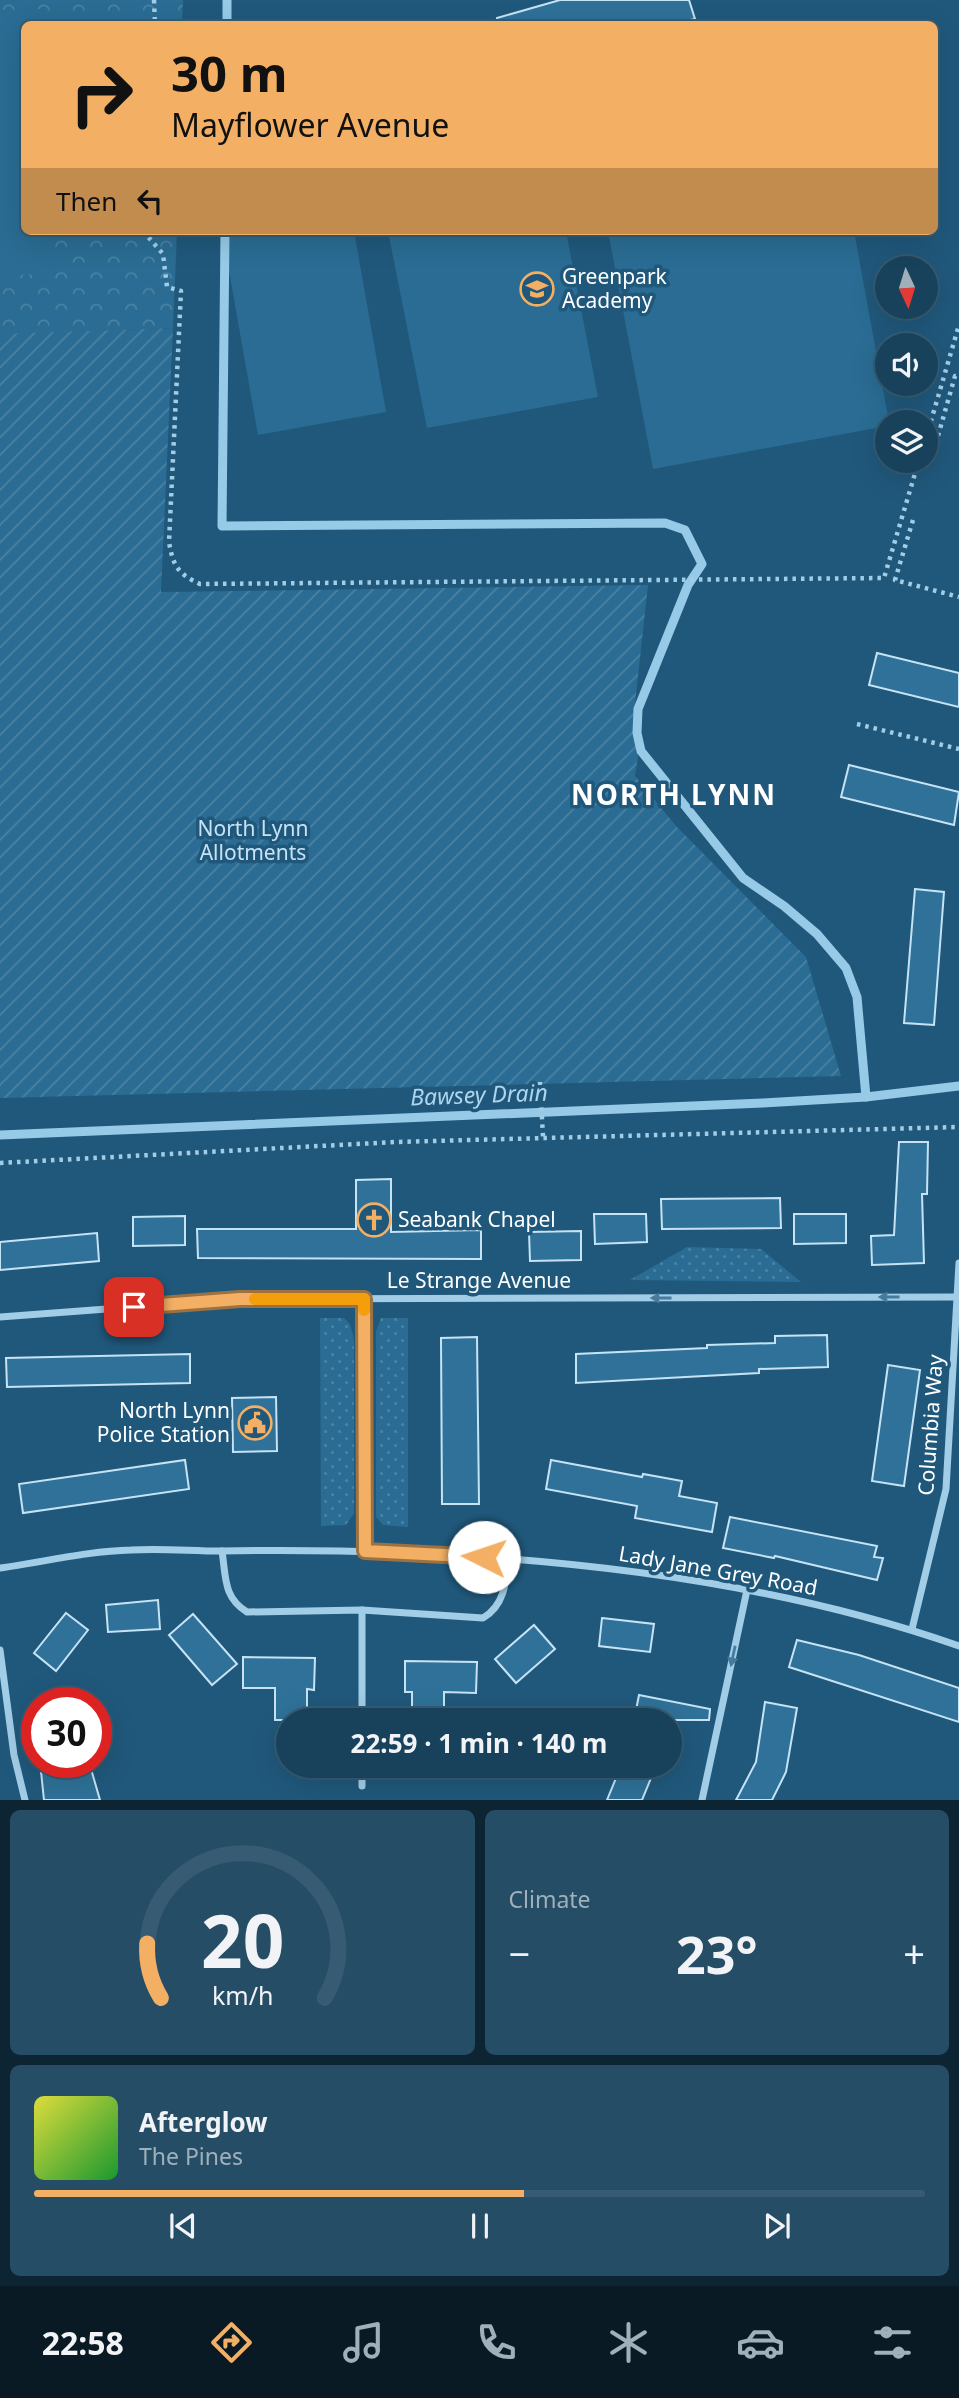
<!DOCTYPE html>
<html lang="en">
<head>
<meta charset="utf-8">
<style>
	:root { --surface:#18425c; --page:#254d65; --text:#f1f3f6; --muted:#9fb0bb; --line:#365b72; --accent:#f3af63 }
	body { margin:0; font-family:"Noto Sans",sans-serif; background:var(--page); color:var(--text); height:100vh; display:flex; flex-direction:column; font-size:26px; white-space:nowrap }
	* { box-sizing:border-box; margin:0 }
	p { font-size:23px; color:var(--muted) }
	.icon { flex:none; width:38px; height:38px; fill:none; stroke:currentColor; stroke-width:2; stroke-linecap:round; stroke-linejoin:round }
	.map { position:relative; height:1800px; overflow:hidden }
	.panel { display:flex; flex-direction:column; gap:10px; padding:10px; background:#0d2433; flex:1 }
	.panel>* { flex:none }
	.guide { position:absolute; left:21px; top:21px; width:917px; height:214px; border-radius:10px; box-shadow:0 7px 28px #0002,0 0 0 2px var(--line); background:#f3af63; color:#111; overflow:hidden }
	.needle { width:46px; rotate:176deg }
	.buttons { position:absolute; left:875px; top:256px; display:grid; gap:14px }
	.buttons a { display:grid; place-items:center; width:63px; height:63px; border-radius:50%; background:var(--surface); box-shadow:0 7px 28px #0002,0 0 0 2px var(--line); font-size:35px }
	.speed { position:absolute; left:21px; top:1687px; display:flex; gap:14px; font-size:35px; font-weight:700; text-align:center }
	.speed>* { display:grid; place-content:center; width:91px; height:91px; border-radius:50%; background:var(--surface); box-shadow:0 7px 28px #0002,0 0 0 2px var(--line); line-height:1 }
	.speed .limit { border:10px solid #d22; background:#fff; color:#111 }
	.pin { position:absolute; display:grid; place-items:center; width:60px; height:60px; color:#fff; margin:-30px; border-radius:14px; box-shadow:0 4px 10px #0006 }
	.me { position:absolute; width:77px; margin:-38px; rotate:274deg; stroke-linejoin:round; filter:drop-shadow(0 0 5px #0008) }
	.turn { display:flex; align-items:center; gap:24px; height:147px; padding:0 35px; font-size:32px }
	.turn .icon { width:91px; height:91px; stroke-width:2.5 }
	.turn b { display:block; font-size:49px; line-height:60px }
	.then { display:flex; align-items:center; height:66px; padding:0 35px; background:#0003; gap:14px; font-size:26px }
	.big { font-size:52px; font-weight:700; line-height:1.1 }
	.panel .tile { flex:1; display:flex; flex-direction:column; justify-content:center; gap:10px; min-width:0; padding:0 24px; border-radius:10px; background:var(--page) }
	.panel .dial { align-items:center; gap:0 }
	.dial svg { height:182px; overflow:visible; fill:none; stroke:var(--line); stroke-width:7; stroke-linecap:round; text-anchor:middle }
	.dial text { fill:var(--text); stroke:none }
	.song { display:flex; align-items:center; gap:21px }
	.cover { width:84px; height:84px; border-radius:10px; background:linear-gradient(135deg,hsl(60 70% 55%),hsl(130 70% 35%)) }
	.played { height:7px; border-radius:4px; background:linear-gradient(90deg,var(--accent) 55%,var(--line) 55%) }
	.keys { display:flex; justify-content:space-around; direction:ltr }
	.heat { display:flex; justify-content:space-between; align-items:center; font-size:38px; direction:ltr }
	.panel .tiles { flex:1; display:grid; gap:10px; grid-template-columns:1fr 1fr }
	.tile:last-child { grid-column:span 2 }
	.trip { position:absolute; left:276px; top:1708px; width:406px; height:70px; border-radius:35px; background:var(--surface); box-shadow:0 7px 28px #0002,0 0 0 2px var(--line); font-weight:700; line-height:70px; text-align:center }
	.menu { display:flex; height:112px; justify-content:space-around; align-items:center; background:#0a1a25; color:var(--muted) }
	.menu .icon { width:49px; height:49px }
	.menu .on { color:var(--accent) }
	.menu b { font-size:32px; color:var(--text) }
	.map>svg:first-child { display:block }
	.grass { fill:url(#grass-dots) }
	.park { fill:url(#park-crowns) }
	.garden { fill:url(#garden-furrows) }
	.pitch { fill:#2a6c93 }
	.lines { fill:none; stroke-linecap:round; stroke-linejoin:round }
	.stream { stroke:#96cae7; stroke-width:9 }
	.building { fill:#2f7198; stroke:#c5e3f5; stroke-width:2 }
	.path { stroke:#a2cde6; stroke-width:4.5; stroke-dasharray:3.5 5; stroke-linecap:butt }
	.street { stroke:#a2cde6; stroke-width:7 }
	.oneway { fill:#477b9b }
	.route-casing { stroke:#9e7240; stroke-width:18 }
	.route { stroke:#f3af63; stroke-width:12 }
	.slow { stroke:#f59e0b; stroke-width:12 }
	.labels { text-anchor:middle; stroke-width:7; stroke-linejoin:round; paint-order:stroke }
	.poi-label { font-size:21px; fill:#fff; stroke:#20587b; text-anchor:start }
	.park-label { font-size:21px; fill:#c5e3f5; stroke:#20587b }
	.street-label { font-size:21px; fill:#fff; stroke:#20587b }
	.water-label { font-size:23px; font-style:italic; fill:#add6ee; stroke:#20587b }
	.district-label { font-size:28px; font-weight:bold; letter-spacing:2px; fill:#fff; stroke:#20587b }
</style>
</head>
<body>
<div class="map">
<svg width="959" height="1800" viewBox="0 0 959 1800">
	<defs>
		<pattern id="grass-dots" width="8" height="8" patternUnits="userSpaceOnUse" patternTransform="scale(1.75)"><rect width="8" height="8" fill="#2a6c93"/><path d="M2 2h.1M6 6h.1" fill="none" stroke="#4a82a3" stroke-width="1.8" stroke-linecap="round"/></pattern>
		<pattern id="park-crowns" width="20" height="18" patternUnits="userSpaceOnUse" patternTransform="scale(1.75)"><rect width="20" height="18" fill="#2a6c93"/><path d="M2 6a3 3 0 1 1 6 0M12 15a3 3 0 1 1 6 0" fill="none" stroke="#4a82a3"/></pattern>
		<pattern id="garden-furrows" width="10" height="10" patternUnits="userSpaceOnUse" patternTransform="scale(1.75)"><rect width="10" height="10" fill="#2a6c93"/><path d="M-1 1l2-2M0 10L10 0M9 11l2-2" fill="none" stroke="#4a82a3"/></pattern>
	</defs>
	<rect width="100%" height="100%" fill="#20587b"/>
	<!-- grass -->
	<g class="grass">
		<polygon points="687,1247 761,1249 801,1282 630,1280"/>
		<polygon points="320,1318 344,1318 350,1324 354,1340 354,1513 346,1525 321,1526"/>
		<polygon points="381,1318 408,1318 408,1527 383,1525 376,1517 376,1332"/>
	</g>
	<!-- park -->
	<polygon class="park" points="0,0 183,0 182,24 24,24 24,231 177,231 173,328 0,335"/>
	<!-- garden -->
	<polygon class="garden" points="173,328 161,592 648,585 633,722 638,756 635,776 676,826 806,957 841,1076 0,1098 0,334"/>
	<!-- pitch -->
	<g class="pitch">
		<polygon points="43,9 44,24 24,24 24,231 50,231 51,274 0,275 0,10"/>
		<polygon points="256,231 354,231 386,412 258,435 223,237"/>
		<polygon points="388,231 566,231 598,397 427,428"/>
		<polygon points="608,231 854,231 889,422 887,426 653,469"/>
	</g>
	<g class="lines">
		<!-- stream -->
		<g class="stream">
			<polyline points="227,24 227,0"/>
			<polyline points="225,231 222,526 665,523 685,530 702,564 688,585 638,709 637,733 641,751 743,878 784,906 817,934 846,968 857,997 866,1097"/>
			<polyline points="0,1135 763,1103 866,1097 959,1086"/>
		</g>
	</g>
	<!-- building -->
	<g class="building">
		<polygon points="560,0 689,0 695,19 686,21 687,24 498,24 497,18"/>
		<polygon points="877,653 959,673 959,707 869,685"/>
		<polygon points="849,765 959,792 954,825 841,797"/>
		<polygon points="915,889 944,892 934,1025 904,1023"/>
		<polygon points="899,1142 928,1142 927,1194 922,1194 924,1263 872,1265 871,1236 894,1235"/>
		<polygon points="391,1179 391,1232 481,1230 481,1259 198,1258 197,1229 356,1229 356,1180"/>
		<polygon points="780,1198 781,1228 662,1229 661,1199"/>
		<polygon points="594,1214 646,1214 647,1242 595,1244"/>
		<polygon points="794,1214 846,1214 846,1243 794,1244"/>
		<polygon points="185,1216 185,1245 133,1246 133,1217"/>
		<polygon points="581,1231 581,1260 530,1261 529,1232"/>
		<polygon points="97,1233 99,1261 0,1270 0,1242"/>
		<polygon points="827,1335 828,1367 759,1369 759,1373 576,1383 576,1354 707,1348 707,1345 775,1343 775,1336"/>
		<polygon points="477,1337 479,1504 442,1504 441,1338"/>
		<polygon points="190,1354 190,1383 7,1387 6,1358"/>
		<polygon points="888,1365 920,1370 904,1486 872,1481"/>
		<polygon points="276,1397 277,1451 233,1452 232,1398"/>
		<polygon points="185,1460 189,1489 23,1513 19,1484"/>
		<polygon points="551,1460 642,1477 643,1474 682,1481 679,1496 717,1503 712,1532 635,1518 637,1506 546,1489"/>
		<polygon points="730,1517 877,1546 874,1557 883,1558 877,1580 775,1556 774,1558 723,1548"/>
		<polygon points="158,1600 160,1629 108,1632 106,1605"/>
		<polygon points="66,1613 88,1630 56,1671 34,1653"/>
		<polygon points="193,1614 237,1664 212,1685 169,1635"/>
		<polygon points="602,1618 654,1624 650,1652 599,1646"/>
		<polygon points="534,1625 555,1649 516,1683 495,1659"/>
		<polygon points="797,1640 859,1655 959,1688 959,1722 789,1667"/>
		<polygon points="243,1657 315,1658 314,1690 307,1689 307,1720 275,1720 275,1688 243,1688"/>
		<polygon points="405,1661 477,1662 476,1693 444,1692 444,1720 412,1720 412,1692 405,1692"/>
		<polygon points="639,1695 710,1709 709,1720 634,1720"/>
		<polygon points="765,1702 797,1708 786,1772 772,1800 736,1800 756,1762"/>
		<polygon points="40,1762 89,1762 100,1800 44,1800"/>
		<polygon points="621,1766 656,1766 642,1800 607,1800"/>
	</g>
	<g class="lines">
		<!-- path -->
		<g class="path">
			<polyline points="154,0 155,24"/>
			<path d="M143,231l20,23 4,33 14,4 -12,251c4,24 9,32 31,42l684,-6 35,-118"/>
			<polyline points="938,436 955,376 959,377"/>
			<polyline points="926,438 959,325"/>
			<polyline points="913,520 895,580 959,597"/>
			<polyline points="857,724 959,749"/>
			<polyline points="540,1082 543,1137"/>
			<polyline points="0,1163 395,1142 959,1127"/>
		</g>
		<!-- street -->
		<g class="street">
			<polyline points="364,1299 365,1551"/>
			<polyline points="0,1317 240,1299 959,1297"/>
			<path d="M222,1551c4,26 1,46 25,61l115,-2 121,8c22,-13 23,-36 25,-60"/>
			<path d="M0,1568c43,-6 88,-17 131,-18 30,-2 60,1 90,1 241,-4 509,15 738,95"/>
			<polyline points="912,1629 946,1489 959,1263"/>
			<polyline points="0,1650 14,1755 25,1800"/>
			<polyline points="362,1720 362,1610"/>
			<polyline points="362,1786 362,1766"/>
			<polyline points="702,1800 747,1590"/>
		</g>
	</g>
	<!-- one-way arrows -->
	<defs><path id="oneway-solid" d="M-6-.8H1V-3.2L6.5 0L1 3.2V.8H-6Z" transform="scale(1.75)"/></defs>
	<g class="oneway">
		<use href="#oneway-solid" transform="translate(889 1297) rotate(180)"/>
		<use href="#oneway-solid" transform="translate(661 1298) rotate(180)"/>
		<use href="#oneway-solid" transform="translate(733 1656) rotate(102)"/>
	</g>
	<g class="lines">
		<defs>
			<polyline id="route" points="134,1307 240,1299 364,1299 365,1551 484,1557"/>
		</defs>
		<!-- route casing -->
		<use href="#route" class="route-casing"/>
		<!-- route -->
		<use href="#route" class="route"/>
		<!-- slow -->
		<polyline class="slow" points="255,1299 364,1299 364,1310"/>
	</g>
	<!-- icons -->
	<defs>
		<symbol id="school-ring" viewBox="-11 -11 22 22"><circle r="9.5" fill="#20587b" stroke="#f3af63" stroke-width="1.5"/><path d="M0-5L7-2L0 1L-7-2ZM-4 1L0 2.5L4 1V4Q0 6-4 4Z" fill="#f3af63"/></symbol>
		<symbol id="church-ring" viewBox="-11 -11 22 22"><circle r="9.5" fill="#20587b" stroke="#f3af63" stroke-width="1.5"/><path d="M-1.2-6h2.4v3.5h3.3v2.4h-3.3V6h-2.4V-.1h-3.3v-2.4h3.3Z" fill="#f3af63"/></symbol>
		<symbol id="civic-ring" viewBox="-11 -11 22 22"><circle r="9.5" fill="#20587b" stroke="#f3af63" stroke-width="1.5"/><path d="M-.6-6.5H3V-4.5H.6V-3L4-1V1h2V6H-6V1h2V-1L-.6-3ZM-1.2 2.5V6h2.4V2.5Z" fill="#f3af63"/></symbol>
	</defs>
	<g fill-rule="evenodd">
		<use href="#school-ring" x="518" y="270" width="38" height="38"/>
		<use href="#church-ring" x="355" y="1201" width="38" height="38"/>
		<use href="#civic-ring" x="236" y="1404" width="38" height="38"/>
	</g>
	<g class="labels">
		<!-- poi labels -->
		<g class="poi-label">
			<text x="562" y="284">Greenpark<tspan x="562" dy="24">Academy</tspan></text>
			<text x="398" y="1227">Seabank Chapel</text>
			<text x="230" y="1418" text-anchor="end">North Lynn<tspan x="230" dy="24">Police Station</tspan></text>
		</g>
		<!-- park labels -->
		<g class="park-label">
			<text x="253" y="836">North Lynn<tspan x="253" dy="24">Allotments</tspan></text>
		</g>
		<!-- street labels -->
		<g class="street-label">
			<text x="479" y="1288">Le Strange Avenue</text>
			<text transform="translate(931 1425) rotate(-86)" y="7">Columbia Way</text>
			<text transform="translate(718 1571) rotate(10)" y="7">Lady Jane Grey Road</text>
		</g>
		<!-- water labels -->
		<g class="water-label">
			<text transform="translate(479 1095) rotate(-2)" y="8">Bawsey Drain</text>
		</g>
		<!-- district labels -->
		<g class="district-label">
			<text x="674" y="805">NORTH LYNN</text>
		</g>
	</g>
</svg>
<div class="buttons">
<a><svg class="needle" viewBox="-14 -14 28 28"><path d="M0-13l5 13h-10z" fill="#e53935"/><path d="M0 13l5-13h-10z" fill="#9fb0bb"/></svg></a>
<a><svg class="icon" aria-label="sound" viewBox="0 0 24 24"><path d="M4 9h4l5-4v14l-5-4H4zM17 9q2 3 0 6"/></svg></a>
<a><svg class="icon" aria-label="layers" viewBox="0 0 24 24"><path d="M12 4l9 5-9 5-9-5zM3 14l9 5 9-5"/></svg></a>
</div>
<div class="speed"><div class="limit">30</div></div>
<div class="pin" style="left:134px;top:1307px;background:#d93025"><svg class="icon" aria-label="arrive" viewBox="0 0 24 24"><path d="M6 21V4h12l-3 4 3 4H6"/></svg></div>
<svg class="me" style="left:484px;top:1557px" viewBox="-20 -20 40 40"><circle r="19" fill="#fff"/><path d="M0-13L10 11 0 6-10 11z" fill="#f3af63"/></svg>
<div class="trip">22:59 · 1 min · 140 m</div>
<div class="guide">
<div class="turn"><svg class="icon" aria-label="right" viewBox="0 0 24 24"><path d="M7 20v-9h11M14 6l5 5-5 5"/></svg><div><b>30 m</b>Mayflower Avenue</div></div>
<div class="then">Then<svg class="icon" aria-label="left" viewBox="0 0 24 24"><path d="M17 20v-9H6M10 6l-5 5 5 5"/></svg></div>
</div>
</div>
<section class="panel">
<div class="tiles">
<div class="tile dial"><svg viewBox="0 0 100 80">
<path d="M14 69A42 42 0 1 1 86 69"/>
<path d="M14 69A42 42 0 0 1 8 45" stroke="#f3af63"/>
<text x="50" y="56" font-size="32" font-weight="700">20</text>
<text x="50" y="72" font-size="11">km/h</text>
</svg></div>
<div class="tile"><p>Climate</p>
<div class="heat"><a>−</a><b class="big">23°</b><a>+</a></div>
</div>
<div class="tile">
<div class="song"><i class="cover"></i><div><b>Afterglow</b><p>The Pines</p></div></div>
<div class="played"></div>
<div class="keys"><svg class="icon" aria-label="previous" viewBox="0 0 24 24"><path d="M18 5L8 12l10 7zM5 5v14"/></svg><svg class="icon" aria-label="pause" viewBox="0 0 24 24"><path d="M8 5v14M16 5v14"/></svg><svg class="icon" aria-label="next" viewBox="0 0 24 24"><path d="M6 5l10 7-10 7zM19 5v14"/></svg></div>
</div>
</div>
</section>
<nav class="menu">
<b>22:58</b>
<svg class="icon on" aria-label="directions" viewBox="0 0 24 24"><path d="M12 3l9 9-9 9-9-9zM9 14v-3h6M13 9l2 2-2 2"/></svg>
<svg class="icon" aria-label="music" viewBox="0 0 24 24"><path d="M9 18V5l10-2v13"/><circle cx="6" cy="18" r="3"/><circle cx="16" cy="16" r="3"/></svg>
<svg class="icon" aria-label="phone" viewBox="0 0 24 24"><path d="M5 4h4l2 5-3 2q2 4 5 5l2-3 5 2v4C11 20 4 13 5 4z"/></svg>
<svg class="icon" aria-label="climate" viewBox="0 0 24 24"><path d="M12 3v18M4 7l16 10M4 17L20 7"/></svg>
<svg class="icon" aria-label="car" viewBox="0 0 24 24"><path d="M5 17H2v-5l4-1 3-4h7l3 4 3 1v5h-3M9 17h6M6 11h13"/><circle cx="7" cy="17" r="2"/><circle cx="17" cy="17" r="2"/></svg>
<svg class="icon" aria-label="filters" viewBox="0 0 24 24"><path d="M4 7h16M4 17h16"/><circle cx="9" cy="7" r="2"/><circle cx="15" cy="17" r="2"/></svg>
</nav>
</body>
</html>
